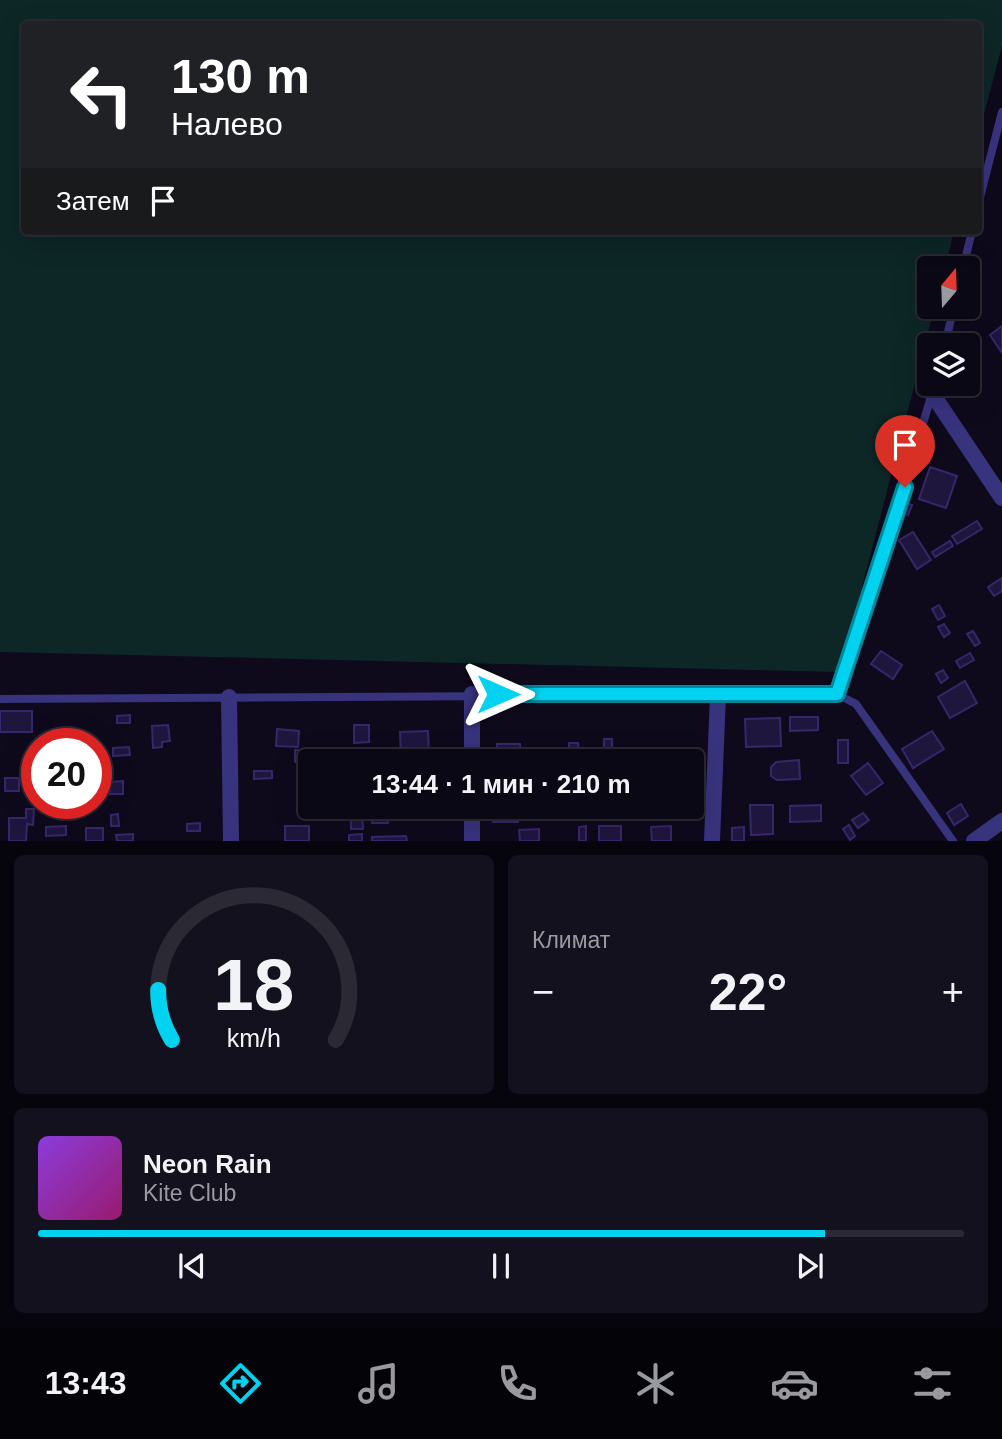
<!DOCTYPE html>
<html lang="ru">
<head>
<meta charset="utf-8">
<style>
	:root { --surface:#0a0815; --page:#13111e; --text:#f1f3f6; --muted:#999aa0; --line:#2a2934; --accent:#00d2f0 }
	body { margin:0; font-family:Helvetica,sans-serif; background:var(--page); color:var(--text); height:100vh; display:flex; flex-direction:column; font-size:26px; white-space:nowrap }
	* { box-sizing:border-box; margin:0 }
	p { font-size:23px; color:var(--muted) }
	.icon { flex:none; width:38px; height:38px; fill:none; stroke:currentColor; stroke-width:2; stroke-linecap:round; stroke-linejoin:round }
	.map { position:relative; height:841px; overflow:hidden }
	.sheet { display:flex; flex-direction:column; gap:14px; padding:14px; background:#06040c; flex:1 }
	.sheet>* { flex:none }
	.top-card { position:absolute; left:21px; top:21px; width:961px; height:214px; border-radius:7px; box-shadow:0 7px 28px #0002,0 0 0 2px var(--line); background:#202124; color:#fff; overflow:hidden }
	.needle { width:46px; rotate:19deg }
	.buttons { position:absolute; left:917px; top:256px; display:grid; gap:14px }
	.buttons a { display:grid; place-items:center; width:63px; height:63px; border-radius:7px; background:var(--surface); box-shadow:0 7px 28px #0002,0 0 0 2px var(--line); font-size:35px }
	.speed { position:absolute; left:21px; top:728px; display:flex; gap:14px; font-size:35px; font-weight:700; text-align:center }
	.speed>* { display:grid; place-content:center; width:91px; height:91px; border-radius:50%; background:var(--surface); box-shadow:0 7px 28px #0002,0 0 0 2px var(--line); line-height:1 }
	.speed .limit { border:10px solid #d22; background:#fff; color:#111 }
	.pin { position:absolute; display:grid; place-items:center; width:60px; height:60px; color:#fff; margin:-72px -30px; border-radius:50% 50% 50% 0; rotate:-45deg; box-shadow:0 0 7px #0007 }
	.pin .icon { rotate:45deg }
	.me { position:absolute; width:77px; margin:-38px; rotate:90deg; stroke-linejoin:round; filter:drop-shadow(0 0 5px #0008) }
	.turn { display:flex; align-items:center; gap:24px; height:147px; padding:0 35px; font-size:32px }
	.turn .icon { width:91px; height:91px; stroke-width:2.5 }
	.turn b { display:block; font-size:49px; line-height:60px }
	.then { display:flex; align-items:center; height:66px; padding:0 35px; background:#0003; gap:14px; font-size:26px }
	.big { font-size:52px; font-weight:700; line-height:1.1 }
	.sheet .widget { flex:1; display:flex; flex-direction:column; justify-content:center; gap:10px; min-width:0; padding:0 24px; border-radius:10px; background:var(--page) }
	.sheet .dial { align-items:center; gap:0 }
	.dial svg { height:182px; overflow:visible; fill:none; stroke:var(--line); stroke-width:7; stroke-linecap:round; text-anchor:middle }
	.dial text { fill:var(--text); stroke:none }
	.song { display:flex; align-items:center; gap:21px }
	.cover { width:84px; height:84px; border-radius:10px; background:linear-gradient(135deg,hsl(270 70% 55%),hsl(320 70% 35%)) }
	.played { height:7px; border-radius:4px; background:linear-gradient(90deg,var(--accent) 85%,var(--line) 85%) }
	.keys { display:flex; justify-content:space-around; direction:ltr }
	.heat { display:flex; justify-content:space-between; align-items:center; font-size:38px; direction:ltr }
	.sheet .tiles { flex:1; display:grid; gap:14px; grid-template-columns:1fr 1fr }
	.widget:last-child { grid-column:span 2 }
	.trip { position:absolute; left:298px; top:749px; width:406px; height:70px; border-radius:7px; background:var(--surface); box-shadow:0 7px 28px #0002,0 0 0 2px var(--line); font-weight:700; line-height:70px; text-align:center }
	.tabs { display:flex; height:112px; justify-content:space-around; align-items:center; background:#040308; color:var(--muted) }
	.tabs .icon { width:49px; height:49px }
	.tabs .on { color:var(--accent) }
	.tabs b { font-size:32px; color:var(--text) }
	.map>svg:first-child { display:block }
	.green { fill:#0d2626 }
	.building { fill:#1f163e; stroke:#36276b; stroke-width:2 }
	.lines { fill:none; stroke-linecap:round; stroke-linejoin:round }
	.lane { stroke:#38337d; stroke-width:8 }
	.street { stroke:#38337d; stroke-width:16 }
	.route-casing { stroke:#00889c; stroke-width:18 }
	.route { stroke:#00d2f0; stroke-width:12 }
</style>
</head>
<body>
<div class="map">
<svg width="1002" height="841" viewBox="0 0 1002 841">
	<rect width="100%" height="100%" fill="#0e0a1c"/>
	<!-- green -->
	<polygon class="green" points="0,0 1002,0 1002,46 978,137 978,24 24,24 24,231 954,231 945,268 929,268 929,306 935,306 840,672 0,652"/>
	<!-- building -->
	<g class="building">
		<polygon points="1002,326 1002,353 990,335"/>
		<polygon points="930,467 957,476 946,508 919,499"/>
		<polygon points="906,503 912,505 908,515 903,513"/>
		<polygon points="977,521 982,529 957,544 952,536"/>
		<polygon points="913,532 931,560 917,569 899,540"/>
		<polygon points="950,541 953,546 935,557 932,552"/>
		<polygon points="1002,578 1002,591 994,596 988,587"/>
		<polygon points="939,605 945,616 938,620 932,609"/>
		<polygon points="944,624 950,633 944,637 938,627"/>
		<polygon points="973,631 980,643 975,646 967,634"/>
		<polygon points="881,651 902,665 893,679 871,664"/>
		<polygon points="970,653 974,660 960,668 956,661"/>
		<polygon points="943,670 948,678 941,683 936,674"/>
		<polygon points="965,681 977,703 950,718 938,697"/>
		<rect x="0" y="711" width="32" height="21"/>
		<polygon points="130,715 130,723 117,723 117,716"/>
		<polygon points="790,717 818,717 818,730 790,731"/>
		<polygon points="780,718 781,746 746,747 745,719"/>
		<polygon points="168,725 170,741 162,742 162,747 153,748 152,726"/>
		<polygon points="354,725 369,725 369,742 354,743"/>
		<polygon points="277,729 299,731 298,747 276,746"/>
		<polygon points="428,731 429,757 401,758 400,732"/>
		<polygon points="932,731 944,749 913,768 902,749"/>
		<rect x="604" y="739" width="8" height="12"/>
		<rect x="838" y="740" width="10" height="23"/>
		<polygon points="569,743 578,743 579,756 569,757"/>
		<polygon points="497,744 520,744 521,761 497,761"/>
		<polygon points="129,747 130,755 113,756 113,748"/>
		<polygon points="341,749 347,749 348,760 341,760"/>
		<rect x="295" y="750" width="13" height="12"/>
		<rect x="96" y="751" width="5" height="26"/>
		<rect x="373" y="751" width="14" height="5"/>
		<polygon points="360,752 360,761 352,761 351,753"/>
		<rect x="529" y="752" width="11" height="9"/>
		<rect x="596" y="756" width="12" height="5"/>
		<polygon points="799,760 800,779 777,780 771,776 771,767 776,762"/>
		<polygon points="868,763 883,783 866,795 851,776"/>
		<polygon points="254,771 272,771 272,778 254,779"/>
		<rect x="5" y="778" width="14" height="13"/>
		<polygon points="123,781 123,794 110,794 110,782"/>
		<polygon points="961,804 968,816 954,825 947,813"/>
		<polygon points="750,805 773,805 773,834 751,835"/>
		<polygon points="821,805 821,821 790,822 790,806"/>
		<polygon points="412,807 437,807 437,815 412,816"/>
		<polygon points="492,807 518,807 518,822 493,822"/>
		<polygon points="623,807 656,807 656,817 623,818"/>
		<polygon points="26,809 34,809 33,825 27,824 26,841 9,841 9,818 26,818"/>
		<polygon points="351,810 362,810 363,829 351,829"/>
		<polygon points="441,811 455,811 456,820 441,820"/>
		<polygon points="863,813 869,820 858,828 852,820"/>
		<polygon points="118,814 119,826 111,826 111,815"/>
		<rect x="372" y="814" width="16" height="9"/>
		<polygon points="200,823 200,831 187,831 187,824"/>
		<polygon points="849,825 855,836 850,840 843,829"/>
		<polygon points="66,826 66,835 46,836 46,827"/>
		<rect x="285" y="826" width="24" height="15"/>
		<polygon points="586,826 586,841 579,841 579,827"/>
		<rect x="599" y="826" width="22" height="15"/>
		<polygon points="671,826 671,841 652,841 651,827"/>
		<polygon points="744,827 744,841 732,841 732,828"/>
		<rect x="86" y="828" width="17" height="13"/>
		<polygon points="539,829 539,841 520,841 519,830"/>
		<polygon points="133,834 133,841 117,841 116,835"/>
		<polygon points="362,834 362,841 349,841 349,835"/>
		<polygon points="406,836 407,841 372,841 372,837"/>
	</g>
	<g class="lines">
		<!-- lane -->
		<g class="lane">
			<polyline points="978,205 1002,112"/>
			<polyline points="963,268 972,231"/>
			<polyline points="945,345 954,306"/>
			<polyline points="935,383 881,565 837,694 856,704 953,841"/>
			<polyline points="0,699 837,694"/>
		</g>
		<!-- street -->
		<g class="street">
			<polyline points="933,395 1002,498"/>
			<polyline points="472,694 472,761"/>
			<polyline points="229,697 231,841"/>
			<polyline points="472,807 472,841"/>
			<polyline points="712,841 718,696"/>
			<polyline points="974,841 1002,821"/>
		</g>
	</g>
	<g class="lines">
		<defs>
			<polyline id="route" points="498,694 837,694 905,487"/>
		</defs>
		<!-- route casing -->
		<use href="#route" class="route-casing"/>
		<!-- route -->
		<use href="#route" class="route"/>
	</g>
</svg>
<div class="buttons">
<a><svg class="needle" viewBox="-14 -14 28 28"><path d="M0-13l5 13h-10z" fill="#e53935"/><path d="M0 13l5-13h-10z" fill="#999aa0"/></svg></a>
<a><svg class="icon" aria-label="layers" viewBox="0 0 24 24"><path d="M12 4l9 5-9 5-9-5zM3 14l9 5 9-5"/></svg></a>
</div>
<div class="speed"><div class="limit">20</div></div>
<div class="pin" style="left:905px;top:487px;background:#d93025"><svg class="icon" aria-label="arrive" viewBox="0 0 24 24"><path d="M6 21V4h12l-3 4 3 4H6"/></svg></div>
<svg class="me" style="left:498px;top:694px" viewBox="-20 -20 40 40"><path d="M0-17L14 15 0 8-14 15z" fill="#00d2f0" stroke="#fff" stroke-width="4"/></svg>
<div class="trip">13:44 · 1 мин · 210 m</div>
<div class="top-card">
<div class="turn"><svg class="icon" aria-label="left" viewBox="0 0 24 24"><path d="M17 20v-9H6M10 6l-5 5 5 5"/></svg><div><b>130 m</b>Налево</div></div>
<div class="then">Затем<svg class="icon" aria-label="arrive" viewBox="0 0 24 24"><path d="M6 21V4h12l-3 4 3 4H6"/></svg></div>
</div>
</div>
<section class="sheet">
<div class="tiles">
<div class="widget dial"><svg viewBox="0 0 100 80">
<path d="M14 69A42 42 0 1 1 86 69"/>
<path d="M14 69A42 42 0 0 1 8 47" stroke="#00d2f0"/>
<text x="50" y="56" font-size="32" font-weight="700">18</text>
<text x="50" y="72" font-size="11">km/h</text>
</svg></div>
<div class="widget"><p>Климат</p>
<div class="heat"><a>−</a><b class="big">22°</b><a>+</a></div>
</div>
<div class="widget">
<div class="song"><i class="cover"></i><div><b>Neon Rain</b><p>Kite Club</p></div></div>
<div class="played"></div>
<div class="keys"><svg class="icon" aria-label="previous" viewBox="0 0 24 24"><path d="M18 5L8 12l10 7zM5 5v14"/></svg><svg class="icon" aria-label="pause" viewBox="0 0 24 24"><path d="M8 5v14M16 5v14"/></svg><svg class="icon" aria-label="next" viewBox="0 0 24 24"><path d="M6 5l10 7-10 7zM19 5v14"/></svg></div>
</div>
</div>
</section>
<nav class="tabs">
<b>13:43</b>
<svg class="icon on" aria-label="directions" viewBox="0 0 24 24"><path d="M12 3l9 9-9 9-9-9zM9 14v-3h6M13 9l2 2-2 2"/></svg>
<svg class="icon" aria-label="music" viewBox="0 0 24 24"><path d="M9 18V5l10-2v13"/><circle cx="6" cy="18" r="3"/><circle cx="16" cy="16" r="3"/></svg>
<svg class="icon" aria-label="phone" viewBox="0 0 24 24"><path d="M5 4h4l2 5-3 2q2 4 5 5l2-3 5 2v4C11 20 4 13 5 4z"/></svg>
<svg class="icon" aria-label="climate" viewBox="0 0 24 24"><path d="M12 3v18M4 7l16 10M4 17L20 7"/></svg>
<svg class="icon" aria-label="car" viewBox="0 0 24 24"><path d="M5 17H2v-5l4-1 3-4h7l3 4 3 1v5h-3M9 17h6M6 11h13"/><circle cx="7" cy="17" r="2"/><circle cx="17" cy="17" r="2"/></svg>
<svg class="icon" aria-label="filters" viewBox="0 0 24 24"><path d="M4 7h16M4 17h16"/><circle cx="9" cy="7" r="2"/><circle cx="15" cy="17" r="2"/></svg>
</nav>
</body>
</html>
